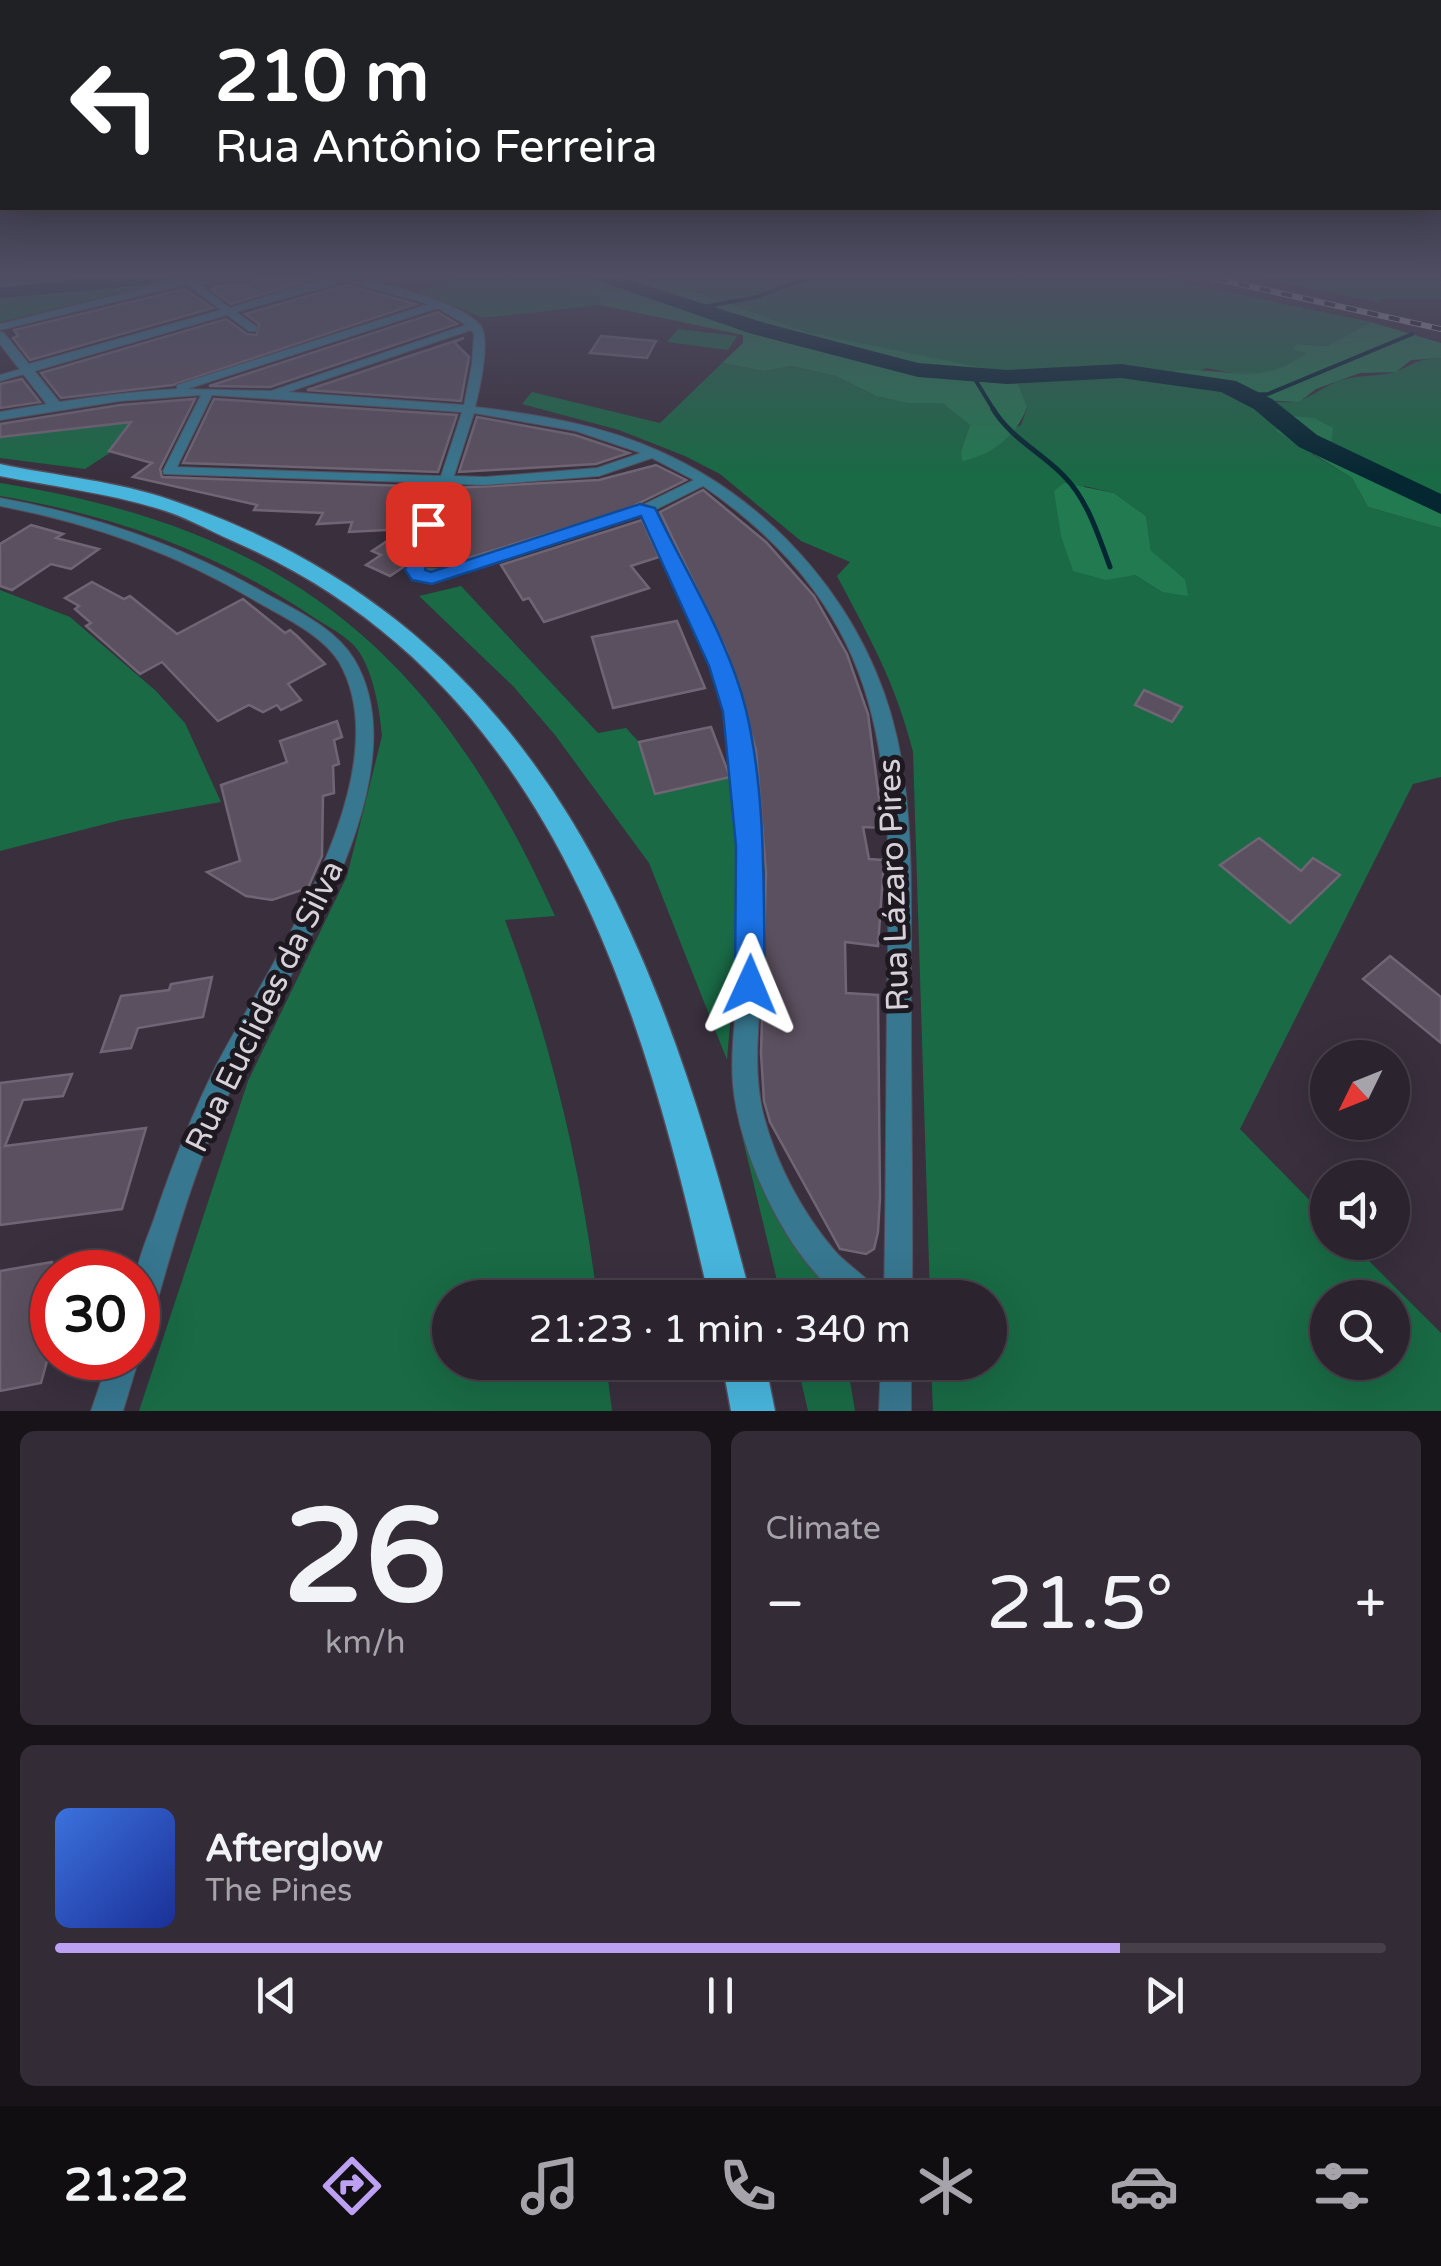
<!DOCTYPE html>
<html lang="en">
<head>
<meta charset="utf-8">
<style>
	:root { --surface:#2b232e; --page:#332b36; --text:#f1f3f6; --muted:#a6a4aa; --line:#47404a; --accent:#bca0f2 }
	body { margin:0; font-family:"Varela Round",sans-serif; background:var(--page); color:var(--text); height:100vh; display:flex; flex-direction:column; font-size:38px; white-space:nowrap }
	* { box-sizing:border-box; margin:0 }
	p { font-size:32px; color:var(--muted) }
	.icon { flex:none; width:55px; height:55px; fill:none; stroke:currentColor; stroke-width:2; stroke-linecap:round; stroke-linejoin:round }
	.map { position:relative; height:1411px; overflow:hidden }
	.panel { display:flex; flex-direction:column; gap:20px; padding:20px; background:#181319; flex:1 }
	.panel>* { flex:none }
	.banner { position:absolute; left:0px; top:0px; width:1442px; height:210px; box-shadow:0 10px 40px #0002,0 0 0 2px var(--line); background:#202124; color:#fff; overflow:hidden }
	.needle { width:65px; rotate:227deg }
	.fabs { position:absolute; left:1310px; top:1040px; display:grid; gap:20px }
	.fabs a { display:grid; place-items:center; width:100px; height:100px; border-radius:50%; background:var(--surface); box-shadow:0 10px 40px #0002,0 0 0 2px var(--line); font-size:50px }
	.speed { position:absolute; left:30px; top:1250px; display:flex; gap:20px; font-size:50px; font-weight:700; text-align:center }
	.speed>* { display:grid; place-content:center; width:130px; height:130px; border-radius:50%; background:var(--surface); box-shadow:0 10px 40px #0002,0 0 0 2px var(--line); line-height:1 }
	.speed .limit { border:15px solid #d22; background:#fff; color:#111 }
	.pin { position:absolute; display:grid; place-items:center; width:85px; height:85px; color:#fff; margin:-42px; border-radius:20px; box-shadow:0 5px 15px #0006 }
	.me { position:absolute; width:110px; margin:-55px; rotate:1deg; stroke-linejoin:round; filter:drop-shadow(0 0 8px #0008) }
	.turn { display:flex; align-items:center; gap:35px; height:210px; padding:0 50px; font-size:45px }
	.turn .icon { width:130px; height:130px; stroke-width:2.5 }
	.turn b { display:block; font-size:70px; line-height:85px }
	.big { font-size:75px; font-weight:600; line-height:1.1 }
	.panel .tile { flex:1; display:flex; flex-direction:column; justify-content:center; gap:15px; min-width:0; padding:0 35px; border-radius:15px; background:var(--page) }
	.panel .dial { align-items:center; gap:0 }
	.dial b { font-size:130px; line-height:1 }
	.song { display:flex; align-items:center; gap:30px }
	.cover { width:120px; height:120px; border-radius:15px; background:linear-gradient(135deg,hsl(220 70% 55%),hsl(230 70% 35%)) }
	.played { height:10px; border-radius:5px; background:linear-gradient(90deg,var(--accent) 80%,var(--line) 80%) }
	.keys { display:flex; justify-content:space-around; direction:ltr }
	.heat { display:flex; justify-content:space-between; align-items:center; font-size:55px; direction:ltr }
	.panel .tiles { flex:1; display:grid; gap:20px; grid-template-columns:1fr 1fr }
	.tile:last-child { grid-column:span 2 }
	.trip { position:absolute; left:432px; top:1280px; width:575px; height:100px; border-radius:50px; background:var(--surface); box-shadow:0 10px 40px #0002,0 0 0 2px var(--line); font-weight:600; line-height:100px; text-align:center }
	.menu { display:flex; height:160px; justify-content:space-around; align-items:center; background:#110e12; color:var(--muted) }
	.menu .icon { width:70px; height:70px }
	.menu .on { color:var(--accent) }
	.menu b { font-size:45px; color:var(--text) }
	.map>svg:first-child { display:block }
	.green { fill:#196a45; fill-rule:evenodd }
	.forest { fill:#217a50 }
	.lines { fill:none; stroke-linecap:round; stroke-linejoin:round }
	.stream-far1 { stroke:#052732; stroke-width:4 }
	.stream { stroke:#052732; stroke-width:5 }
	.river { fill:#052732; fill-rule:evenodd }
	.building { fill:#5b505f; stroke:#706574; stroke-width:2.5 }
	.minor-casing { stroke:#554c59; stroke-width:2 }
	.tertiary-casing { stroke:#554c59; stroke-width:2 }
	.primary-casing { stroke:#554c59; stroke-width:3 }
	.minor { fill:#37778f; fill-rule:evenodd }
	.tertiary { fill:#37778f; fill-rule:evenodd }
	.primary { fill:#48b5dd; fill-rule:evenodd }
	.rail-casing { stroke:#aba4ae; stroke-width:6 }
	.rail { stroke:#1e1920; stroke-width:4; stroke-dasharray:11; stroke-linecap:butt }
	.route { fill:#1a73e8; stroke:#114b97; stroke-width:2.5 }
	.labels { text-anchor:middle; stroke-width:10; stroke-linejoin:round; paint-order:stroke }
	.street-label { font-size:32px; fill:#d7d1da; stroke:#1e1920 }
</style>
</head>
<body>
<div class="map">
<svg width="1441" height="1411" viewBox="0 0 1441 1411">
	<rect width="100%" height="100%" fill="#392f3d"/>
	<!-- green -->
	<g class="green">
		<polygon points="81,279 178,279 0,322 0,286"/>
		<polygon points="455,279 562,279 582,282 601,294 600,305 483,318 418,291"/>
		<path d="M644,279h521l206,43 -44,24 -30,-2 10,8 -20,15 -35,10 -46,-9 -27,14c39,6 75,23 115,20 13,-2 29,-15 42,-20 21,-8 47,-5 61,-11 22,-9 17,-11 44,-13v138l-111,-53 -18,11 40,24 16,29 73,21v249l-28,7 -173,345 87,89 1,24 23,1 90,90v78h-508l-2,-48 59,-1v-64l-60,-1 -17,-545c-18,-71 -43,-113 -76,-176l13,-14 -49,-21 -81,-67 -35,-18 -66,-26 -97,-26 10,-12 128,31 62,-60 42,8 28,-5 44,10 40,20 32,7h34l28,22 -9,26 60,-26 6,-17 -9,-25 -211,-51 -109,-40zM1084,486l30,7 32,23 5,36 34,27 -23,13 -27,-17zM1328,1298h64v64h-64z"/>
		<polygon points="1262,279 1441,279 1441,299 1377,299 1384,303"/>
		<polygon points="678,329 737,336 728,350 667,342"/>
		<polygon points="130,422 118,439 128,441 85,469 0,458 0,437"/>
		<path d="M0,483c288,46 436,168 555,433l-50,4c46,121 76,249 92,377l-147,1v64l156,1 6,48h-473l109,-330 99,-205 35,-140c-2,-25 -8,-59 -21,-81 -9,-17 -33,-28 -48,-38 -96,-65 -200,-102 -313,-121z"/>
		<polygon points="461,586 598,733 626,728 639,742 655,794 735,776 738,927 727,1060 649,863 555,735 513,686 419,596"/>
		<polygon points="0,590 70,617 156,691 185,723 221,802 121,820 0,851"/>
		<polygon points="738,1119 746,1141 830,1297 781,1297"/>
		<polygon points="797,1363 847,1363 855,1411 808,1411"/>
	</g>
	<!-- forest -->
	<g class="forest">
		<path d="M562,279h82l54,13 109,40 199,41 12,10 9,24c-10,28 -35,49 -65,54l-1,-10 9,-26 -28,-22h-35l-31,-7 -40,-20 -44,-10 -28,5 -42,-8 21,-20v-8l-143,-30v-11l-29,-1 8,-10z"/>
		<path d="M1371,322l70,21v15l-30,2 -15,12 -36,1 -44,16 -17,13 -55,-3 -22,-11 -44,-6 -4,-11c53,-5 85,18 132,-18l-13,-4 4,-5 30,2z"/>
		<polygon points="1293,416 1314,418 1333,428 1331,444 1441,496 1441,528 1368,507 1352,478 1276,431"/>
		<polygon points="1064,483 1114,493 1146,516 1151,551 1185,579 1188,596 1162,592 1135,575 1106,580 1073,571 1061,536 1054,491"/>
	</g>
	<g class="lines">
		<!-- stream-far1 -->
		<g class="stream-far1">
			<polyline points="698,308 756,297 805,279"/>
			<polyline points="973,376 995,412"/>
			<polyline points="1248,395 1268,394 1412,334"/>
		</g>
		<!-- stream -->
		<path class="stream" d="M993,409c17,28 47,43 70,66 25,25 35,60 47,92"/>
		<!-- river -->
		<g class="river">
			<polygon points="75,279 157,279 147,285 0,298 0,286"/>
			<polygon points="594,279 625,279 765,323 918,363 1007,370 1121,364 1236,381 1272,399 1317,435 1441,494 1441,514 1299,447 1254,409 1221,392 1121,378 1007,384 918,377 749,333"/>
		</g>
	</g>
	<!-- building -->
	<g class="building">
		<polygon points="254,279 312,279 231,304 212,290 216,286 250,285"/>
		<polygon points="346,285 416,304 173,385 61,398 41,373 226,319 247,334 257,335 259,324 245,314"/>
		<polygon points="184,289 213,308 30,360 13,338 18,336 14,330"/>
		<polygon points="438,312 457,324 270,387 209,386"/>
		<polygon points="601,336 656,341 647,358 590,353"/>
		<polygon points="464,338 454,342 469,357 461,401 307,390"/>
		<polygon points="22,379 40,402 0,408 0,384"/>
		<polygon points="195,399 160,469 162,477 433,487 405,566 390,576 366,565 381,555 372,551 405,529 349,532 352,522 317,524 323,513 254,510 257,505 133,477 152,463 109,451 131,422 0,437 0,424 120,405"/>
		<polygon points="214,399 457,415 438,472 183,463"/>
		<polygon points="477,417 575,435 629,453 596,464 459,472"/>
		<polygon points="656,465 686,480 625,510 449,564 428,563 454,488 599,480"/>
		<polygon points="703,490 766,542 814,596 847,654 868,714 883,828 863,827 869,859 884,860 878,946 845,942 846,993 878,995 880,1197 878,1232 874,1249 866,1254 840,1249 770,1122 764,1101 761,1053 766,873 756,750 727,652 660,512"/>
		<polygon points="642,520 659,557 631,566 649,588 544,622 529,598 523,600 501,565"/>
		<polygon points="31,525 63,534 56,538 99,549 71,569 51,564 12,590 0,586 0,544"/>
		<polygon points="92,582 124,599 130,596 177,634 243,599 285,633 290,630 297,636 325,664 288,684 301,700 281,710 277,705 263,712 249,705 218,721 162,662 140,674 86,626 91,623 75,609 79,606 65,598"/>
		<polygon points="677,621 705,688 613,708 592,637"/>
		<polygon points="1144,690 1182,707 1172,722 1135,705"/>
		<polygon points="337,721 342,737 334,740 339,764 333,766 334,793 323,796 322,856 308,888 272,900 246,896 207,872 240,861 221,785 287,762 280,741"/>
		<polygon points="711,727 730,777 655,794 639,742"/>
		<polygon points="1259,838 1301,871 1313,858 1340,875 1290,923 1220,865"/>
		<polygon points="1390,956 1441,997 1441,1043 1363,979"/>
		<polygon points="212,977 203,1017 138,1028 131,1048 101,1052 121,996 169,990 171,984"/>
		<polygon points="72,1074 63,1096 23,1100 5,1146 146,1128 122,1209 0,1225 0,1083"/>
		<polygon points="52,1262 52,1343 41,1383 0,1391 0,1271"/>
	</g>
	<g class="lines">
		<defs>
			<g id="minor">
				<polygon points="23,279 68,279 0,287 0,281"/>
				<path d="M182,279h43l-25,6 30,23c31,-9 75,-26 105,-29 33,-2 67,9 98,20 14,5 37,14 47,26 11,13 0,63 -5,82 62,7 127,18 184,44 117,52 210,161 238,287 19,88 13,182 14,272 0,96 2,192 1,288h-28c2,-99 2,-199 3,-298 4,-217 16,-376 -184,-514l-48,24c30,63 67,125 86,193 18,63 21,130 22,195 0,30 0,61 -2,91 -3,43 -8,86 3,128 13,48 38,95 70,133 13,16 40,30 47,48h-39c-56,-42 -103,-145 -109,-213 -3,-38 4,-77 6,-115 4,-70 4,-143 -5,-213 -12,-87 -54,-163 -90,-242l-192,62 -33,3 -5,-2 -6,-10 30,-85 -274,-9 -1,-3 38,-76 -81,6 -120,19v-8c59,-10 117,-20 177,-23v-4l252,-81 -83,-23 -110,31 21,15v4h-8l-22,-16 -227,66v-6l21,-6 1,-3 199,-56 -34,-26 -187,46v-6zM438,308l28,17 -195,66 -84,-2zM471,330l3,4 -2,30 -8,41 -176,-13zM212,395l250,17 -21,64 -264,-9zM474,413l102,18 65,22 -44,15 -112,9 -31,-1zM652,458l42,22 -68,33 -180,56 -24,-1 29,-84 34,1 114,-9z"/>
				<path d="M0,498c93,17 181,47 263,94 30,17 72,35 91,67 71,118 -71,320 -122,428 -35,73 -57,151 -79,229l-5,10 -10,5c-1,-18 -3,-43 -1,-60 3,-19 13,-39 19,-58 17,-50 36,-99 60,-147 51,-99 188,-291 123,-404 -17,-28 -58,-46 -85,-62 -79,-47 -164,-77 -254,-94z"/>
				<polygon points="138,1354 139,1358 123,1411 91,1411 109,1358 138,1358"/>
				<polygon points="881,1362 911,1362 911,1411 879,1411"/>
			</g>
			<polygon id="tertiary" points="0,332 4,333 61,404 61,410 51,410 0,344"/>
			<g id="primary">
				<path d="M0,464c56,12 117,17 171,36 376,128 489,445 580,798h-42c-69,-306 -163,-621 -476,-757 -25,-11 -51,-26 -77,-33 -50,-15 -105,-22 -156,-32z"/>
				<polygon points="722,1362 765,1362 775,1411 731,1411"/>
			</g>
		</defs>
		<!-- minor casing -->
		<use href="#minor" class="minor-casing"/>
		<!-- tertiary casing -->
		<use href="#tertiary" class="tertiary-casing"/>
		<!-- primary casing -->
		<use href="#primary" class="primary-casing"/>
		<!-- minor -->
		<use href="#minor" class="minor"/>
		<!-- tertiary -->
		<use href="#tertiary" class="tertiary"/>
		<!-- primary -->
		<use href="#primary" class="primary"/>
		<defs>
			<polyline id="rail" points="1217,279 1441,329"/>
		</defs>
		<!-- rail casing -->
		<use href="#rail" class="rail-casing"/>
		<!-- rail -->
		<use href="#rail" class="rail"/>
	</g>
	<!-- sky -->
	<linearGradient id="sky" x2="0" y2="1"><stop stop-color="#1f1a22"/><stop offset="0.58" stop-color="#4e4d62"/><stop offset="1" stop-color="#4e4d62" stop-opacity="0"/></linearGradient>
	<rect width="1441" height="477" fill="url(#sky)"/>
	<!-- route -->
	<path class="route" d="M640,504l15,4c31,65 74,132 91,202 21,88 17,185 19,275l-4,10 -11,4 -10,-4 -5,-10 1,-139 -13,-134 -14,-46 -68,-150 -209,68 -20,-4 -7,-10 17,-49 15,3 -12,46 6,2z"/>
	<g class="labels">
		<!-- street labels -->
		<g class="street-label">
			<text transform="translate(893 885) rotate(-92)" y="11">Rua Lázaro Pires</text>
			<text transform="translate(264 1006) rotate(-64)" y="11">Rua Euclides da Silva</text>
		</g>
	</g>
</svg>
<div class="fabs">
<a><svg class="needle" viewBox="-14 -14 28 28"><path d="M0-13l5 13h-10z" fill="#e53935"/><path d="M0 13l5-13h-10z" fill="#a6a4aa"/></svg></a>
<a><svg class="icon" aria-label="sound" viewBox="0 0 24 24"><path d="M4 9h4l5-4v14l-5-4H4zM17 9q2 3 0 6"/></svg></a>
<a><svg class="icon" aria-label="search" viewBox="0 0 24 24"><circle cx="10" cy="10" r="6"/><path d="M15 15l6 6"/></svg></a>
</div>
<div class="speed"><div class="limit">30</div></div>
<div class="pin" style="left:428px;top:524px;background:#d93025"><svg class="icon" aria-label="arrive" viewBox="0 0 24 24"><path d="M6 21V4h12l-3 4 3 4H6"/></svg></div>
<svg class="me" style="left:750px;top:985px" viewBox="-20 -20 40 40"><path d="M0-17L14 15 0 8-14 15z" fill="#1a73e8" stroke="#fff" stroke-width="4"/></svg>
<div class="trip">21:23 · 1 min · 340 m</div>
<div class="banner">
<div class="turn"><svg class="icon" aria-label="left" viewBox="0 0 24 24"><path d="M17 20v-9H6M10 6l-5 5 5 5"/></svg><div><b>210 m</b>Rua Antônio Ferreira</div></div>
</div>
</div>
<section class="panel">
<div class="tiles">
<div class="tile dial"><b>26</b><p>km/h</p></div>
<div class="tile"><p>Climate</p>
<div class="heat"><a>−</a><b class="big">21.5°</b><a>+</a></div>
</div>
<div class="tile">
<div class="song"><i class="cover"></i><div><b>Afterglow</b><p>The Pines</p></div></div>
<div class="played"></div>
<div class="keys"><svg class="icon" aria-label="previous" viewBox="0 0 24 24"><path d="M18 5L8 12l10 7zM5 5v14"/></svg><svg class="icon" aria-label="pause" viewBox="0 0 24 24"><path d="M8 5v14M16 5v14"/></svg><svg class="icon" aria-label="next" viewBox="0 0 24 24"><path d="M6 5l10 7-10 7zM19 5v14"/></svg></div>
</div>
</div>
</section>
<nav class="menu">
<b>21:22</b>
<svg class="icon on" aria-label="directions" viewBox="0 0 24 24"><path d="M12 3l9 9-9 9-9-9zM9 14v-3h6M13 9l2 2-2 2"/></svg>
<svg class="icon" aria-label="music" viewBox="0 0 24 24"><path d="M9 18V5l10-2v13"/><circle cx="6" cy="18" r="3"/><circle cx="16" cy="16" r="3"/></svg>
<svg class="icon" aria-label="phone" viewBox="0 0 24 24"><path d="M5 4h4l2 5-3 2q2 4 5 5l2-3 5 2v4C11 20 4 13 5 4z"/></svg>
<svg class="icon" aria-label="climate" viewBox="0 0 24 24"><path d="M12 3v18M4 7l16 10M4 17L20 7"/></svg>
<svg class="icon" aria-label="car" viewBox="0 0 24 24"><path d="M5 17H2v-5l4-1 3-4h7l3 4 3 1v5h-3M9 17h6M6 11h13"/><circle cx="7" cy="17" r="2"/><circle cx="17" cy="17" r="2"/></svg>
<svg class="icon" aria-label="filters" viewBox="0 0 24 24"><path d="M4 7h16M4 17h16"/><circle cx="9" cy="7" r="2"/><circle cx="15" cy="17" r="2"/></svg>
</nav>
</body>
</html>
